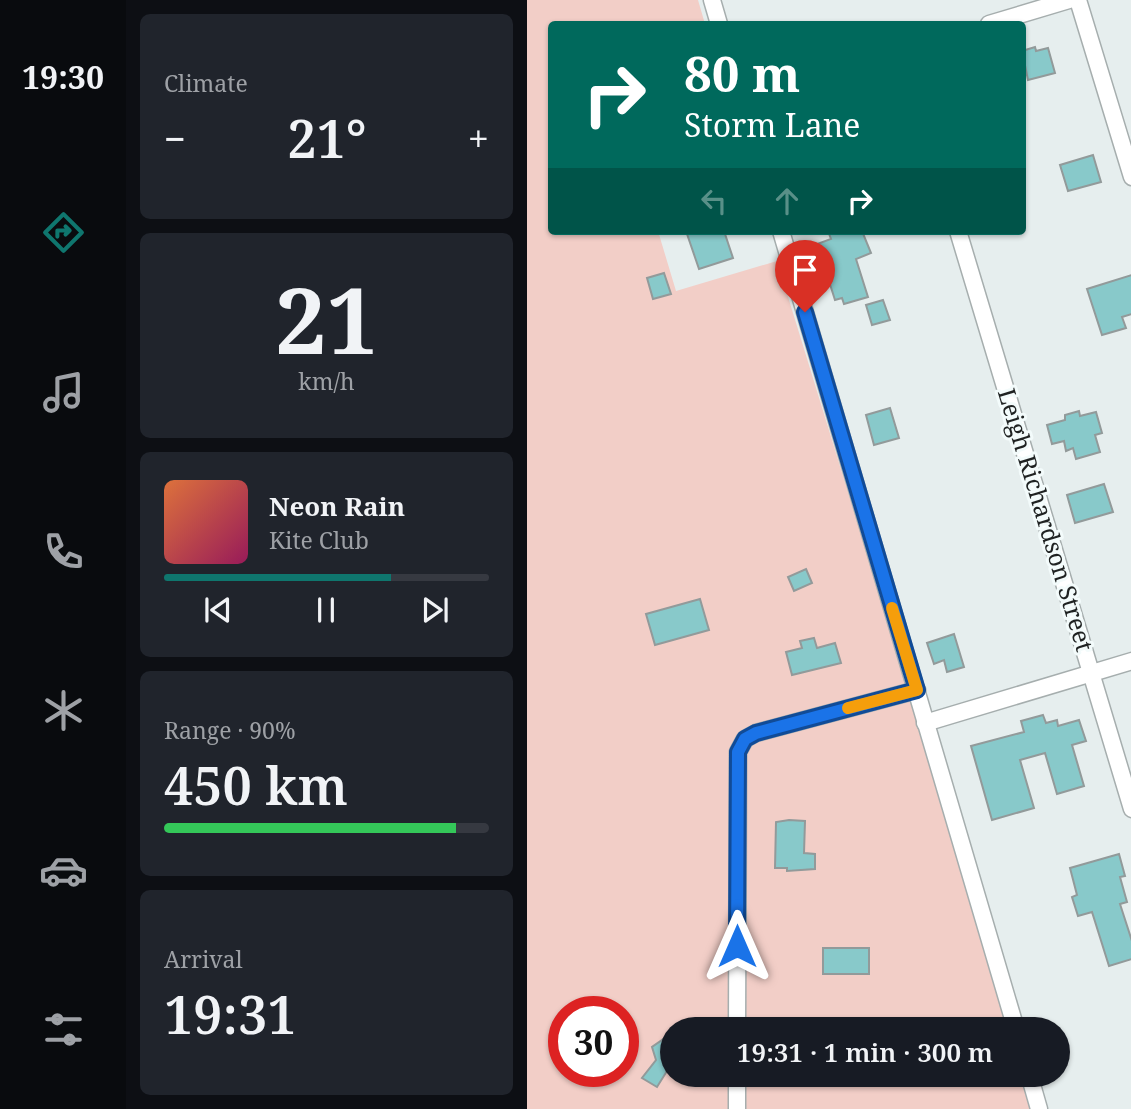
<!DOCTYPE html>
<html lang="en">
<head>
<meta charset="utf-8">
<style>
	:root { --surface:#171b24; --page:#20242c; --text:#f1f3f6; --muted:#9ea1a6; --line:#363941; --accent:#0f766e }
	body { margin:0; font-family:"Noto Serif",serif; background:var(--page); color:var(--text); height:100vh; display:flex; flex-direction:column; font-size:26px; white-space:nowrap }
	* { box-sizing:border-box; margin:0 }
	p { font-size:23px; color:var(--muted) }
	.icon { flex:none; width:38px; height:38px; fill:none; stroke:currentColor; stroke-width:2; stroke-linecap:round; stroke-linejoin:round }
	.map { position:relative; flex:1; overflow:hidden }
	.panel { display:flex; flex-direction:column; gap:14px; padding:14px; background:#0d0f14; width:401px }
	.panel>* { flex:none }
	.banner { position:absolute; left:21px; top:21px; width:478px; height:214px; border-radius:7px; box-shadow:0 2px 5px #0004; background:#00695c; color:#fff; overflow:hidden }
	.speed { position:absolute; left:21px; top:996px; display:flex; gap:14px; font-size:35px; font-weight:700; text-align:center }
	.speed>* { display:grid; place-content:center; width:91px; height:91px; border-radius:50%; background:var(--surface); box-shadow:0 2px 5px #0004; line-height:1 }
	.speed .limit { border:10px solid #d22; background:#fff; color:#111 }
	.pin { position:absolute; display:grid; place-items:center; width:60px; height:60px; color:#fff; margin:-72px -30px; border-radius:50% 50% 50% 0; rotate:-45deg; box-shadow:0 0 7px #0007 }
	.pin .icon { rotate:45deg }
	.me { position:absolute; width:77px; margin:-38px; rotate:0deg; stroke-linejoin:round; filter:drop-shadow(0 0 5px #0008) }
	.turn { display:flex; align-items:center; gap:24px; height:147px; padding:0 21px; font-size:32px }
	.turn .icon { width:91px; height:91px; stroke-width:2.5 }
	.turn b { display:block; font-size:49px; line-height:60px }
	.lanes { display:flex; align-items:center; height:66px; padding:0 21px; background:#0003; justify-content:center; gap:35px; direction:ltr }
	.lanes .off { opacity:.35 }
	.big { font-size:52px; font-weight:600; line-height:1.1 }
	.panel .tile { flex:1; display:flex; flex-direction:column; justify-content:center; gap:10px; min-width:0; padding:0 24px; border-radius:10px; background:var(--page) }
	.panel .dial { align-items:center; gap:0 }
	.dial b { font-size:91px; line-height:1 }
	.song { display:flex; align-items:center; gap:21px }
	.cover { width:84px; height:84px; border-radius:10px; background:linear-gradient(135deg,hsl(20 70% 55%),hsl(330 70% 35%)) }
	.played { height:7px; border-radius:4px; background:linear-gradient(90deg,var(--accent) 70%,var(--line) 70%) }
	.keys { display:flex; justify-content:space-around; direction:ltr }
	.heat { display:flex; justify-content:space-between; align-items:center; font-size:38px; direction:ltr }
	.charge { height:10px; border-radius:5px; background:linear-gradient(90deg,#34c759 90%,var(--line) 0) }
	.trip { position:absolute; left:133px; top:1017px; width:410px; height:70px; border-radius:35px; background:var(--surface); box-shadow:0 2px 5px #0004; font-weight:600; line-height:70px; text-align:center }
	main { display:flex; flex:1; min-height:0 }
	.menu { display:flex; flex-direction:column; width:126px; justify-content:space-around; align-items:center; background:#090b0e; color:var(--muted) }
	.menu .icon { width:49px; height:49px }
	.menu .on { color:var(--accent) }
	.menu b { font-size:32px; color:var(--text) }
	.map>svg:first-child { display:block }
	.green { fill:#f2cec7; fill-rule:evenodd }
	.building { fill:#88c9ca; stroke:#929a9a; stroke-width:2 }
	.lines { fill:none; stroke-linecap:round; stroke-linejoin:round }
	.street-casing { stroke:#a6aeae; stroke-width:19 }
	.street { stroke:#fff; stroke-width:16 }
	.route-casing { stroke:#114b97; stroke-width:18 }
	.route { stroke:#1a73e8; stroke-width:12 }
	.slow { stroke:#f59e0b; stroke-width:12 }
	.labels { text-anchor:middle; stroke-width:6; stroke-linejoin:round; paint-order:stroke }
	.street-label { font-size:24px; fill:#1f2222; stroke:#f3fbfb }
</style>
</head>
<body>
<main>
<nav class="menu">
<b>19:30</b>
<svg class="icon on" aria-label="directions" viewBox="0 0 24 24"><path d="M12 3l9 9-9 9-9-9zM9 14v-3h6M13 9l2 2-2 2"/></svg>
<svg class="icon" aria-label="music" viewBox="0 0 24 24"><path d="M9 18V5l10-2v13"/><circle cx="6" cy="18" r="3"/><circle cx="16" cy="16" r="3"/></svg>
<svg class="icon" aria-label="phone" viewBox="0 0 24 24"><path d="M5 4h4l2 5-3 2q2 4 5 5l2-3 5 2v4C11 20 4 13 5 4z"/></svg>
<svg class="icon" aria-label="climate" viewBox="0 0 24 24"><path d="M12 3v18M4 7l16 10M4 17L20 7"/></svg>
<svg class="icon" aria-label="car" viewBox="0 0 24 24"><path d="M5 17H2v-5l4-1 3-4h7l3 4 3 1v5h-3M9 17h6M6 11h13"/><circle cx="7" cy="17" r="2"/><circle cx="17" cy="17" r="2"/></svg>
<svg class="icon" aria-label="filters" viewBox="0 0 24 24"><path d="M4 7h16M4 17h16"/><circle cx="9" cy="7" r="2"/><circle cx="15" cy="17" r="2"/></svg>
</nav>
<section class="panel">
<div class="tile"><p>Climate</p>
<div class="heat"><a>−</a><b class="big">21°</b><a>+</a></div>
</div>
<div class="tile dial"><b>21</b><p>km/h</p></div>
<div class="tile">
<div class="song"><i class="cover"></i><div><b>Neon Rain</b><p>Kite Club</p></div></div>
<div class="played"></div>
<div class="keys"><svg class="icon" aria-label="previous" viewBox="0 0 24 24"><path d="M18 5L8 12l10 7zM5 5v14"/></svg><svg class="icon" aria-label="pause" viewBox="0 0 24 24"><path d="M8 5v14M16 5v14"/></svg><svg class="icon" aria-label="next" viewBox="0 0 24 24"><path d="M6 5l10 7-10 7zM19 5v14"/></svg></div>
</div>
<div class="tile"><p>Range · 90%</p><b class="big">450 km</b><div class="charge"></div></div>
<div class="tile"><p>Arrival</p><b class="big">19:31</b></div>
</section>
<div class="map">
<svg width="605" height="1109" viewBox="0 0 605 1109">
	<rect width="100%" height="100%" fill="#e6eeee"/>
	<!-- green -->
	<path class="green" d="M0,0h171l7,24h-154v207h107l18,60 101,-30 236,768h-341v45l355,1 10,34h-510zM37,1012h59v59h-59z"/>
	<!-- building -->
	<g class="building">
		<polygon points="508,47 509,51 521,48 528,73 501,80 495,51"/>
		<polygon points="566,155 574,182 541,191 533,165"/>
		<polygon points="159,231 197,231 206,258 172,269"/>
		<polygon points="301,231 335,231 344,253 329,259 341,297 317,304 315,298 308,300 296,262 293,263 288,250 292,249 290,244 304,239"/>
		<polygon points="137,273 144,294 126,299 120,278"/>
		<polygon points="605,275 605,314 595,317 599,328 575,335 560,289"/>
		<polygon points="356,300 363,320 345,325 339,305"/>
		<polygon points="363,408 372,438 347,445 339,415"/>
		<polygon points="552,411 553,416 569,412 575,433 568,435 573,452 549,459 546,448 539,451 537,441 525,444 520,425 538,420 538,415"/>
		<polygon points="577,484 586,512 548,523 540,495"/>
		<polygon points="279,569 285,583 267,591 261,577"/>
		<polygon points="173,599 182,630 128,645 119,614"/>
		<polygon points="427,634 437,667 420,672 417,660 407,664 400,643"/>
		<polygon points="287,638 290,648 308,643 314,663 265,675 259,652 275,648 273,641"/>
		<polygon points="516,715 519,723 530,720 531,726 552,720 559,741 545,745 557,786 530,794 518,753 493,760 507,808 465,820 444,746 497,732 494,721"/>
		<polygon points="262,820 278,821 277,853 288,854 288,869 260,871 260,868 248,868 249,822"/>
		<polygon points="592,854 598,876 593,877 600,902 593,904 605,941 605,959 582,966 565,912 551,916 545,897 550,895 543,868"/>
		<rect x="296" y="948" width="46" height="26"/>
		<polygon points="138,1038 145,1041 145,1063 130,1087 115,1078 129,1060 125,1047"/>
	</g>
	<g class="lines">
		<defs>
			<g id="street">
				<polyline points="185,0 192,24"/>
				<polyline points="551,0 605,177"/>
				<polyline points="462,24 542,0"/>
				<polyline points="254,231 489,1029"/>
				<polyline points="431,231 605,809"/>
				<polyline points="398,723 605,661"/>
				<polyline points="210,1029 211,752 218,739 229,733 390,690"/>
				<polyline points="502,1074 512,1109"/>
				<polyline points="210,1109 210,1074"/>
			</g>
		</defs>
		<!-- street casing -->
		<use href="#street" class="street-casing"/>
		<!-- street -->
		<use href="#street" class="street"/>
	</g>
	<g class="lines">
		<defs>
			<polyline id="route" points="210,946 211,752 218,739 229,733 390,690 278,312"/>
		</defs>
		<!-- route casing -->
		<use href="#route" class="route-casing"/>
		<!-- route -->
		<use href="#route" class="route"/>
		<!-- slow -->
		<polyline class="slow" points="321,708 390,690 365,608"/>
	</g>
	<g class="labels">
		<!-- street labels -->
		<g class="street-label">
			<text transform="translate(518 520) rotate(73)" y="8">Leigh Richardson Street</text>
		</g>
	</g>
</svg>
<div class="speed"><div class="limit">30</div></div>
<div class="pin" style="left:278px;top:312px;background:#d93025"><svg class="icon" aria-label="arrive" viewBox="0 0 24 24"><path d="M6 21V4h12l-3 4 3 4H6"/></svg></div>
<svg class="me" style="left:210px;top:946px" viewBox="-20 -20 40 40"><path d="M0-17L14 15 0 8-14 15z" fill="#1a73e8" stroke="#fff" stroke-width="4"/></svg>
<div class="trip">19:31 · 1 min · 300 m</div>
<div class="banner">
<div class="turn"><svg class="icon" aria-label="right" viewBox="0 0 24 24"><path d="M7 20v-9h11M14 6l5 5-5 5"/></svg><div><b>80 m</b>Storm Lane</div></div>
<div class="lanes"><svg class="icon off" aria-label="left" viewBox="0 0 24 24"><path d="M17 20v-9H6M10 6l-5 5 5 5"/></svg><svg class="icon off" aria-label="ahead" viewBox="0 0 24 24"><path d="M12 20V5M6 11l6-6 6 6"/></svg><svg class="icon" aria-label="right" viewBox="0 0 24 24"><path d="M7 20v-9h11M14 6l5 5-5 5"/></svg></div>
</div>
</div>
</main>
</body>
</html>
